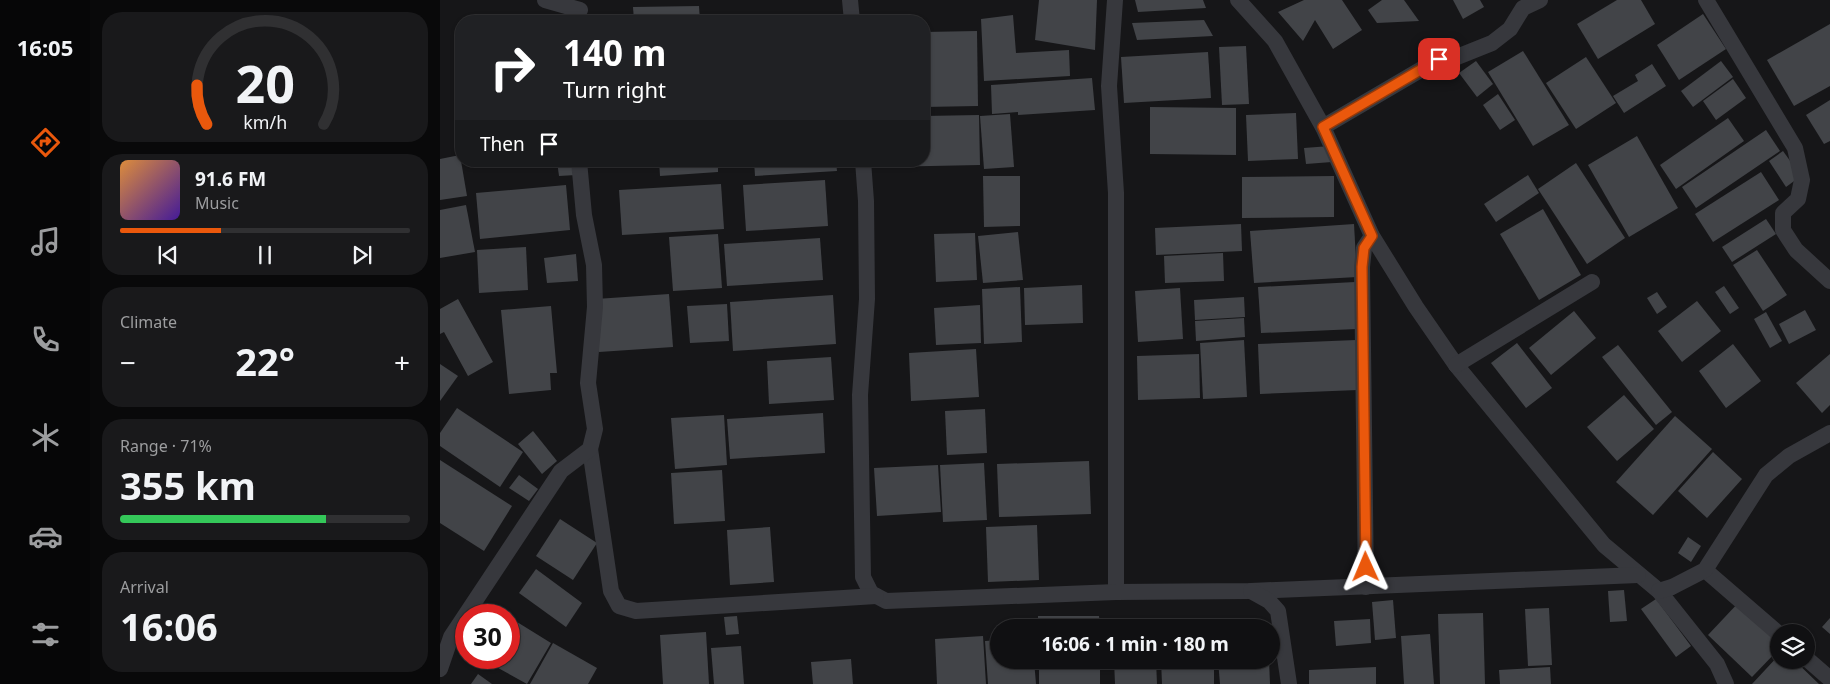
<!DOCTYPE html>
<html lang="en">
<head>
<meta charset="utf-8">
<style>
	:root { --surface:#101012; --page:#19191b; --text:#f1f3f6; --muted:#9c9d9f; --line:#303032; --accent:#ea580c }
	body { margin:0; font-family:"Noto Sans",sans-serif; background:var(--page); color:var(--text); height:100vh; display:flex; flex-direction:column; font-size:19px; white-space:nowrap }
	* { box-sizing:border-box; margin:0 }
	p { font-size:16px; color:var(--muted) }
	.icon { flex:none; width:28px; height:28px; fill:none; stroke:currentColor; stroke-width:2; stroke-linecap:round; stroke-linejoin:round }
	.map { position:relative; flex:1; overflow:hidden }
	.side { display:flex; flex-direction:column; gap:12px; padding:12px; background:#09090a; width:350px }
	.side>* { flex:none }
	.top-card { position:absolute; left:15px; top:15px; width:475px; height:152px; border-radius:20px; box-shadow:0 1px 4px #0004,0 0 0 1px var(--line); background:#202124; color:#fff; overflow:hidden }
	.fabs { position:absolute; left:1330px; top:624px; display:grid; gap:10px }
	.fabs a { display:grid; place-items:center; width:45px; height:45px; border-radius:50%; background:var(--surface); box-shadow:0 1px 4px #0004,0 0 0 1px var(--line); font-size:25px }
	.speed { position:absolute; left:15px; top:604px; display:flex; gap:10px; font-size:25px; font-weight:700; text-align:center }
	.speed>* { display:grid; place-content:center; width:65px; height:65px; border-radius:50%; background:var(--surface); box-shadow:0 1px 4px #0004,0 0 0 1px var(--line); line-height:1 }
	.speed .limit { border:8px solid #d22; background:#fff; color:#111 }
	.pin { position:absolute; display:grid; place-items:center; width:42px; height:42px; color:#fff; margin:-21px; border-radius:10px; box-shadow:0 2px 8px #0006 }
	.me { position:absolute; width:55px; margin:-28px; rotate:359deg; stroke-linejoin:round; filter:drop-shadow(0 0 4px #0008) }
	.turn { display:flex; align-items:center; gap:18px; height:105px; padding:0 25px; font-size:22px }
	.turn .icon { width:65px; height:65px; stroke-width:2.5 }
	.turn b { display:block; font-size:35px; line-height:42px }
	.then { display:flex; align-items:center; height:48px; padding:0 25px; background:#0003; gap:10px; font-size:19px }
	.big { font-size:38px; font-weight:700; line-height:1.1 }
	.side .widget { flex:1; display:flex; flex-direction:column; justify-content:center; gap:8px; min-width:0; padding:0 18px; border-radius:20px; background:var(--page) }
	.side .dial { align-items:center; gap:0 }
	.dial svg { height:130px; overflow:visible; fill:none; stroke:var(--line); stroke-width:7; stroke-linecap:round; text-anchor:middle }
	.dial text { fill:var(--text); stroke:none }
	.song { display:flex; align-items:center; gap:15px }
	.cover { width:60px; height:60px; border-radius:8px; background:linear-gradient(135deg,hsl(30 70% 55%),hsl(260 70% 35%)) }
	.played { height:5px; border-radius:2px; background:linear-gradient(90deg,var(--accent) 35%,var(--line) 35%) }
	.keys { display:flex; justify-content:space-around; direction:ltr }
	.heat { display:flex; justify-content:space-between; align-items:center; font-size:28px; direction:ltr }
	.charge { height:8px; border-radius:4px; background:linear-gradient(90deg,#34c759 71%,var(--line) 0) }
	.trip { position:absolute; left:550px; top:619px; width:290px; height:50px; border-radius:25px; background:var(--surface); box-shadow:0 1px 4px #0004,0 0 0 1px var(--line); font-weight:700; line-height:50px; text-align:center }
	main { display:flex; flex:1; min-height:0 }
	.tabs { display:flex; flex-direction:column; width:90px; justify-content:space-around; align-items:center; background:#060607; color:var(--muted) }
	.tabs .icon { width:35px; height:35px }
	.tabs .selected { color:var(--accent) }
	.tabs b { font-size:22px; color:var(--text) }
	.map>svg:first-child { display:block }
	.building { fill:#424448 }
	.lines { fill:none; stroke-linecap:round; stroke-linejoin:round }
	.street { stroke:#37383d; stroke-width:16 }
	.route-casing { stroke:#983908; stroke-width:12 }
	.route { stroke:#ea580c; stroke-width:9 }
</style>
</head>
<body>
<main>
<nav class="tabs">
<b>16:05</b>
<svg class="icon selected" aria-label="directions" viewBox="0 0 24 24"><path d="M12 3l9 9-9 9-9-9zM9 14v-3h6M13 9l2 2-2 2"/></svg>
<svg class="icon" aria-label="music" viewBox="0 0 24 24"><path d="M9 18V5l10-2v13"/><circle cx="6" cy="18" r="3"/><circle cx="16" cy="16" r="3"/></svg>
<svg class="icon" aria-label="phone" viewBox="0 0 24 24"><path d="M5 4h4l2 5-3 2q2 4 5 5l2-3 5 2v4C11 20 4 13 5 4z"/></svg>
<svg class="icon" aria-label="climate" viewBox="0 0 24 24"><path d="M12 3v18M4 7l16 10M4 17L20 7"/></svg>
<svg class="icon" aria-label="car" viewBox="0 0 24 24"><path d="M5 17H2v-5l4-1 3-4h7l3 4 3 1v5h-3M9 17h6M6 11h13"/><circle cx="7" cy="17" r="2"/><circle cx="17" cy="17" r="2"/></svg>
<svg class="icon" aria-label="filters" viewBox="0 0 24 24"><path d="M4 7h16M4 17h16"/><circle cx="9" cy="7" r="2"/><circle cx="15" cy="17" r="2"/></svg>
</nav>
<section class="side">
<div class="widget dial"><svg viewBox="0 0 100 80">
<path d="M14 69A42 42 0 1 1 86 69"/>
<path d="M14 69A42 42 0 0 1 8 45" stroke="#ea580c"/>
<text x="50" y="56" font-size="32" font-weight="700">20</text>
<text x="50" y="72" font-size="11">km/h</text>
</svg></div>
<div class="widget">
<div class="song"><i class="cover"></i><div><b>91.6 FM</b><p>Music</p></div></div>
<div class="played"></div>
<div class="keys"><svg class="icon" aria-label="previous" viewBox="0 0 24 24"><path d="M18 5L8 12l10 7zM5 5v14"/></svg><svg class="icon" aria-label="pause" viewBox="0 0 24 24"><path d="M8 5v14M16 5v14"/></svg><svg class="icon" aria-label="next" viewBox="0 0 24 24"><path d="M6 5l10 7-10 7zM19 5v14"/></svg></div>
</div>
<div class="widget"><p>Climate</p>
<div class="heat"><a>−</a><b class="big">22°</b><a>+</a></div>
</div>
<div class="widget"><p>Range · 71%</p><b class="big">355 km</b><div class="charge"></div></div>
<div class="widget"><p>Arrival</p><b class="big">16:06</b></div>
</section>
<div class="map">
<svg width="1390" height="684" viewBox="0 0 1390 684">
	<rect width="100%" height="100%" fill="#161618"/>
	<!-- building -->
	<g class="building">
		<polygon points="599,0 657,0 655,50 595,40"/>
		<polygon points="695,0 763,0 766,8 698,12"/>
		<polygon points="864,0 902,0 922,30 893,49 875,20 863,41 838,12"/>
		<polygon points="942,0 964,0 979,21 937,23 928,10"/>
		<polygon points="1013,0 1040,0 1044,7 1023,19"/>
		<polygon points="1177,0 1201,0 1215,24 1158,59 1137,24"/>
		<polygon points="259,6 260,21 194,21 193,7"/>
		<polygon points="1263,14 1286,49 1239,80 1217,45"/>
		<polygon points="573,15 576,53 629,50 630,76 544,81 541,19"/>
		<polygon points="764,20 773,36 697,40 692,23"/>
		<polygon points="1390,24 1390,86 1354,106 1327,60"/>
		<polygon points="537,31 538,106 484,107 484,32"/>
		<polygon points="806,46 809,104 782,105 779,47"/>
		<polygon points="1083,51 1129,125 1093,146 1048,72"/>
		<polygon points="768,52 771,98 684,103 681,57"/>
		<polygon points="1146,57 1176,103 1136,129 1106,83"/>
		<polygon points="1036,61 1053,84 1037,97 1019,73"/>
		<polygon points="1281,61 1293,77 1253,107 1241,91"/>
		<polygon points="1212,64 1226,86 1184,113 1173,96 1198,81 1195,75"/>
		<polygon points="652,78 655,110 578,115 578,112 552,114 551,85"/>
		<polygon points="1293,79 1306,98 1276,120 1263,101"/>
		<polygon points="1058,94 1075,120 1060,130 1043,105"/>
		<polygon points="1390,100 1390,141 1384,144 1366,115"/>
		<polygon points="710,107 796,108 796,155 710,154"/>
		<polygon points="856,113 858,159 808,161 806,115"/>
		<polygon points="570,114 574,167 544,169 540,116"/>
		<polygon points="539,115 540,165 442,167 442,161 484,161 484,116"/>
		<polygon points="1288,118 1304,141 1236,189 1220,165"/>
		<polygon points="1326,130 1340,151 1256,208 1242,187"/>
		<polygon points="1197,136 1238,208 1189,237 1148,165"/>
		<polygon points="890,146 892,162 866,164 864,148"/>
		<polygon points="1343,151 1361,176 1346,187 1329,161"/>
		<polygon points="20,155 27,196 0,200 0,159"/>
		<polygon points="117,161 135,161 136,175 119,176"/>
		<polygon points="219,161 278,161 278,172 220,176"/>
		<polygon points="314,161 396,161 397,171 315,176"/>
		<polygon points="1136,163 1185,238 1147,264 1098,189"/>
		<polygon points="1321,172 1339,200 1273,242 1255,214"/>
		<polygon points="1088,175 1099,193 1056,222 1044,204"/>
		<polygon points="543,176 580,176 580,226 544,227"/>
		<polygon points="894,176 894,217 802,218 802,177"/>
		<polygon points="385,180 388,226 306,231 303,185"/>
		<polygon points="281,184 284,229 182,235 179,190"/>
		<polygon points="126,185 130,230 40,239 36,193"/>
		<polygon points="26,205 35,252 0,258 0,210"/>
		<polygon points="1103,209 1141,275 1099,300 1060,234"/>
		<polygon points="1326,219 1336,234 1292,262 1282,247"/>
		<polygon points="801,224 802,251 716,255 715,228"/>
		<polygon points="914,224 917,277 814,283 810,231"/>
		<polygon points="578,232 583,280 543,283 538,236"/>
		<polygon points="535,233 537,280 496,282 494,234"/>
		<polygon points="278,234 282,288 233,291 229,237"/>
		<polygon points="380,238 383,280 287,286 284,244"/>
		<polygon points="86,247 88,290 39,293 37,250"/>
		<polygon points="1317,250 1347,295 1323,311 1293,265"/>
		<polygon points="783,253 784,281 725,283 724,256"/>
		<polygon points="136,254 138,281 107,283 104,258"/>
		<polygon points="915,282 917,329 821,333 818,287"/>
		<polygon points="642,285 643,323 585,325 584,288"/>
		<polygon points="1284,286 1299,308 1290,314 1275,292"/>
		<polygon points="580,287 582,342 544,344 542,289"/>
		<polygon points="740,288 743,339 698,342 695,291"/>
		<polygon points="1217,292 1227,307 1217,314 1207,298"/>
		<polygon points="229,294 233,347 159,352 156,299"/>
		<polygon points="393,295 396,344 293,351 290,302"/>
		<polygon points="804,297 805,317 755,320 754,300"/>
		<polygon points="18,299 53,362 28,376 4,332 0,334 0,309"/>
		<polygon points="1257,301 1281,331 1242,362 1218,331"/>
		<polygon points="287,304 289,341 250,343 247,306"/>
		<polygon points="540,305 541,343 496,345 494,308"/>
		<polygon points="111,306 117,373 110,373 111,390 69,394 61,310"/>
		<polygon points="1365,310 1376,330 1349,344 1339,324"/>
		<polygon points="1134,311 1156,338 1111,375 1089,348"/>
		<polygon points="1326,312 1342,341 1330,348 1314,319"/>
		<polygon points="804,318 805,337 756,341 755,321"/>
		<polygon points="804,340 807,397 763,399 760,343"/>
		<polygon points="916,340 918,390 820,394 818,344"/>
		<polygon points="1077,343 1112,388 1086,408 1051,363"/>
		<polygon points="1293,344 1321,381 1286,408 1259,371"/>
		<polygon points="1178,345 1232,412 1216,425 1162,357"/>
		<polygon points="536,349 539,397 471,401 469,353"/>
		<polygon points="759,354 760,398 698,400 697,356"/>
		<polygon points="1390,354 1390,405 1382,413 1356,383"/>
		<polygon points="391,357 394,400 329,404 327,361"/>
		<polygon points="0,364 18,376 0,401"/>
		<polygon points="1184,395 1214,429 1177,461 1147,427"/>
		<polygon points="17,408 83,452 60,487 0,446 0,433"/>
		<polygon points="545,409 547,453 507,455 505,411"/>
		<polygon points="383,413 385,453 290,459 287,419"/>
		<polygon points="284,415 287,465 235,469 231,418"/>
		<polygon points="1235,416 1272,449 1213,515 1176,482"/>
		<polygon points="93,431 117,461 102,474 78,444"/>
		<polygon points="1273,452 1302,479 1267,518 1238,491"/>
		<polygon points="0,460 72,506 44,551 0,523"/>
		<polygon points="649,461 651,514 559,517 557,464"/>
		<polygon points="544,463 547,520 503,522 500,465"/>
		<polygon points="498,465 501,512 437,516 434,468"/>
		<polygon points="282,470 285,521 234,524 231,473"/>
		<polygon points="79,475 98,489 89,501 69,488"/>
		<polygon points="120,519 157,543 133,580 96,556"/>
		<polygon points="597,525 599,580 548,582 546,527"/>
		<polygon points="330,527 334,582 290,585 287,530"/>
		<polygon points="1248,537 1261,546 1251,562 1238,553"/>
		<polygon points="96,569 142,603 126,627 79,593"/>
		<polygon points="1184,590 1187,621 1170,622 1168,591"/>
		<polygon points="1216,599 1251,646 1236,657 1201,609"/>
		<polygon points="953,600 956,638 935,640 932,602"/>
		<polygon points="1300,601 1339,638 1339,649 1312,677 1268,635"/>
		<polygon points="1109,608 1112,665 1088,666 1085,609"/>
		<polygon points="1043,613 1045,684 1000,684 998,614"/>
		<polygon points="297,616 299,634 286,635 284,617"/>
		<polygon points="598,616 659,616 660,628 598,628"/>
		<polygon points="69,617 111,643 87,684 40,658 69,658"/>
		<polygon points="1390,618 1390,634 1382,627"/>
		<polygon points="930,619 931,643 896,646 894,621"/>
		<polygon points="266,632 269,684 223,684 220,635"/>
		<polygon points="990,634 994,684 964,684 961,636"/>
		<polygon points="543,636 546,684 497,684 495,639"/>
		<polygon points="559,640 559,660 594,660 596,684 548,684 545,641"/>
		<polygon points="113,643 157,668 148,684 90,684"/>
		<polygon points="301,646 304,684 274,684 271,648"/>
		<polygon points="1339,655 1339,660 1354,660 1379,684 1312,684"/>
		<polygon points="411,659 413,684 373,684 371,662"/>
		<rect x="599" y="660" width="61" height="24"/>
		<polygon points="674,660 716,660 717,684 675,684"/>
		<polygon points="721,660 774,660 774,684 722,684"/>
		<polygon points="778,660 829,660 830,684 780,684"/>
		<polygon points="936,667 936,684 869,684 869,670"/>
		<polygon points="1110,667 1111,684 1060,684 1059,670"/>
		<polygon points="38,674 52,684 31,684"/>
	</g>
	<g class="lines">
		<!-- street -->
		<g class="street">
			<polyline points="105,0 140,10"/>
			<polyline points="410,0 412,21"/>
			<polyline points="675,0 669,86 676,193 676,592"/>
			<polyline points="798,0 835,41 883,127 932,236 976,307 1016,365 1164,545 1219,591 1277,664 1286,684"/>
			<polyline points="1266,0 1355,148 1362,180 1358,199 1343,213 1343,230 1356,250 1390,281"/>
			<polyline points="883,127 999,59 1017,57 1052,43 1070,29 1083,8 1100,0"/>
			<polyline points="423,161 426,201 427,299 420,395 423,577 431,593 446,601 676,592 811,591 1198,575"/>
			<polyline points="1016,365 1152,282"/>
			<polyline points="150,449 171,591 179,606 196,611 436,596"/>
			<polyline points="1265,570 1339,634"/>
			<polyline points="926,587 922,267 924,248 932,236"/>
			<polyline points="811,591 829,601 838,611 849,684"/>
			<polyline points="1219,591 1232,587 1265,570 1326,475 1349,456 1390,433"/>
			<polyline points="1366,658 1390,679"/>
			<polyline points="0,669 11,637 121,471 150,449 155,429 148,383 155,307 154,265 144,215 139,161"/>
		</g>
	</g>
	<g class="lines">
		<defs>
			<polyline id="route" points="926,567 922,267 924,248 932,236 883,127 999,59"/>
		</defs>
		<!-- route casing -->
		<use href="#route" class="route-casing"/>
		<!-- route -->
		<use href="#route" class="route"/>
	</g>
</svg>
<div class="fabs">
<a><svg class="icon" aria-label="layers" viewBox="0 0 24 24"><path d="M12 4l9 5-9 5-9-5zM3 14l9 5 9-5"/></svg></a>
</div>
<div class="speed"><div class="limit">30</div></div>
<div class="pin" style="left:999px;top:59px;background:#d93025"><svg class="icon" aria-label="arrive" viewBox="0 0 24 24"><path d="M6 21V4h12l-3 4 3 4H6"/></svg></div>
<svg class="me" style="left:926px;top:567px" viewBox="-20 -20 40 40"><path d="M0-17L14 15 0 8-14 15z" fill="#ea580c" stroke="#fff" stroke-width="4"/></svg>
<div class="trip">16:06 · 1 min · 180 m</div>
<div class="top-card">
<div class="turn"><svg class="icon" aria-label="right" viewBox="0 0 24 24"><path d="M7 20v-9h11M14 6l5 5-5 5"/></svg><div><b>140 m</b>Turn right</div></div>
<div class="then">Then<svg class="icon" aria-label="arrive" viewBox="0 0 24 24"><path d="M6 21V4h12l-3 4 3 4H6"/></svg></div>
</div>
</div>
</main>
</body>
</html>
